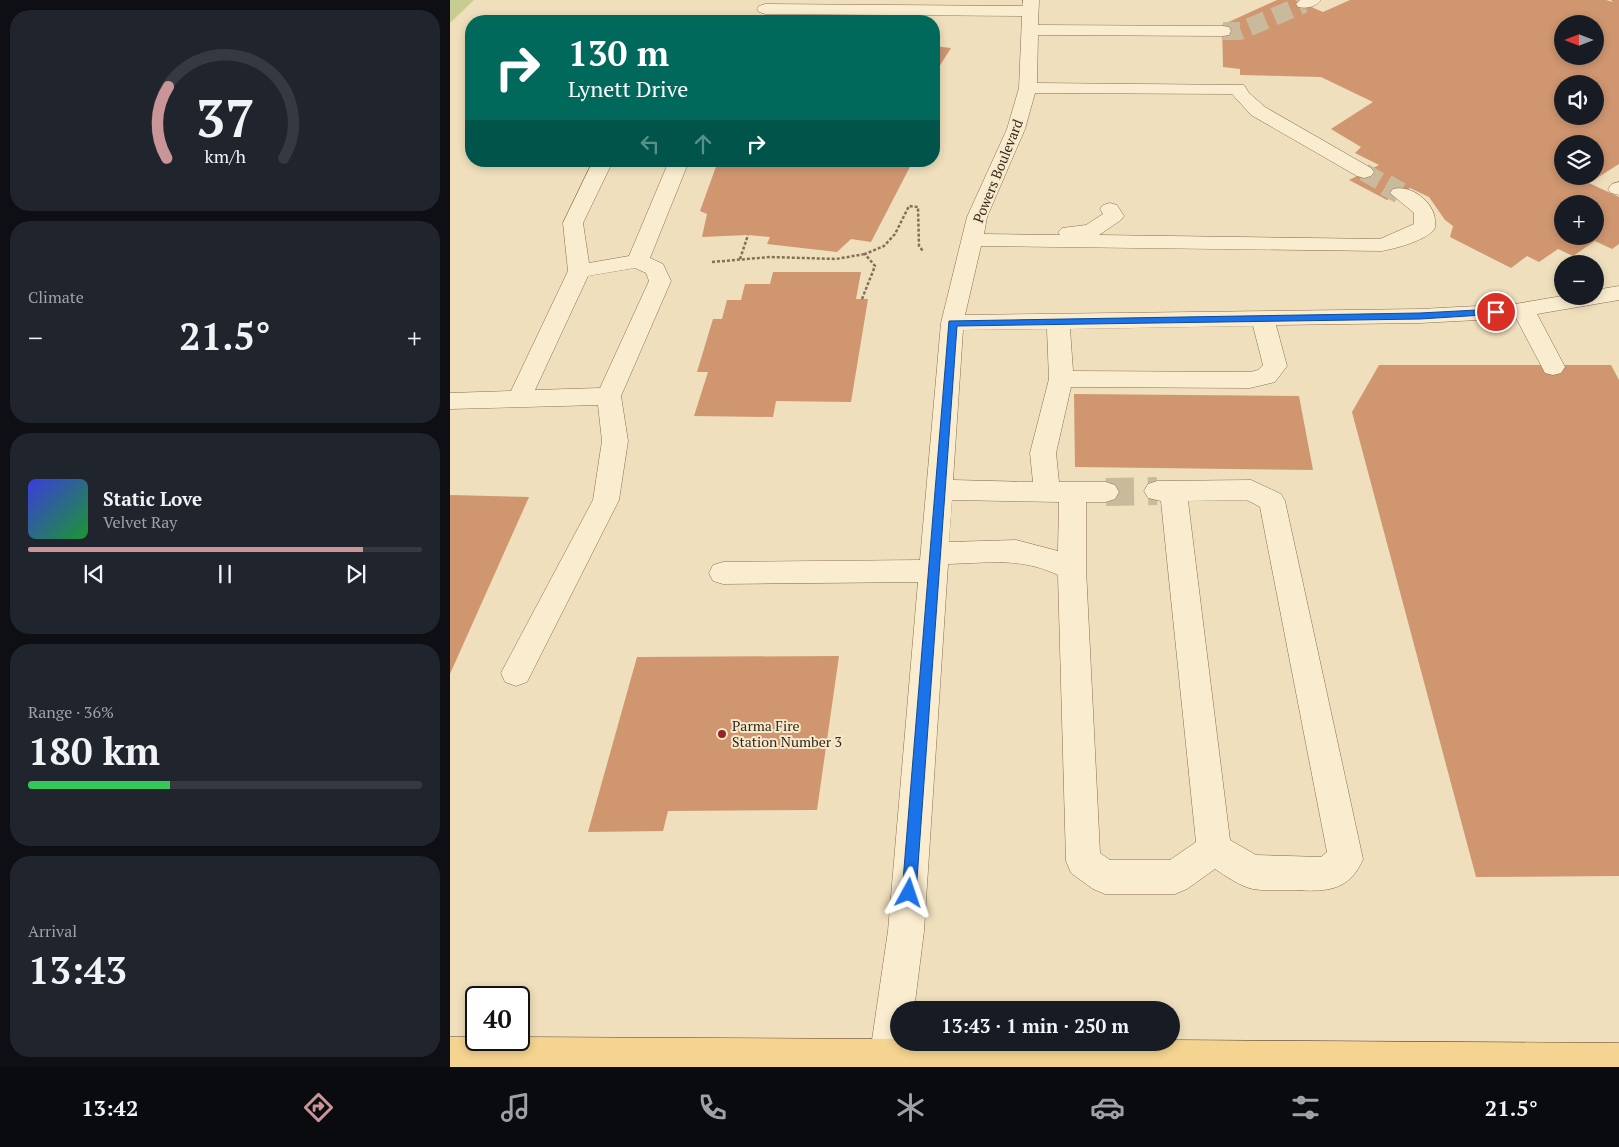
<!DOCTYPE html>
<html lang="en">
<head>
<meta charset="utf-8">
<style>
	:root { --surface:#171b24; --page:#20242c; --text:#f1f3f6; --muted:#9ea1a6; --line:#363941; --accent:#c99598 }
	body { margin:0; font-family:"PT Serif",serif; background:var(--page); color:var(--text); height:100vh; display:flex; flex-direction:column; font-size:19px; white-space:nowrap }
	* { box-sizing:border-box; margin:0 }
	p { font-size:16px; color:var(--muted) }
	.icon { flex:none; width:28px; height:28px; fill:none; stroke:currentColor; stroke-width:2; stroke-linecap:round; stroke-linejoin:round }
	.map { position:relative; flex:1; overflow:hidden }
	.sheet { display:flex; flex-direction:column; gap:10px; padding:10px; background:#0d0f14; width:450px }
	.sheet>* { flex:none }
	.hud { position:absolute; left:15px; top:15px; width:475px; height:152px; border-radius:20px; box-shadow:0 2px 8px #0003; background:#00695c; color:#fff; overflow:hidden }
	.needle { width:32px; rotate:270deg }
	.fabs { position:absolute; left:1104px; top:15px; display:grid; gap:10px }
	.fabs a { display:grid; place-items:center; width:50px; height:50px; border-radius:50%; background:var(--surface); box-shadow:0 2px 8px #0003; font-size:25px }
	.speed { position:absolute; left:15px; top:986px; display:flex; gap:10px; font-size:25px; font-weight:700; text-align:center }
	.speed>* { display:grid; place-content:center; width:65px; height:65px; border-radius:50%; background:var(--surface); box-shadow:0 2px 8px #0003; line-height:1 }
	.speed .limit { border:2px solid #111; border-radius:8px; background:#fff; color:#111 }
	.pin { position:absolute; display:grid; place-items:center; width:42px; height:42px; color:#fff; margin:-21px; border:2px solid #fff; border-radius:50%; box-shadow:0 1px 5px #0007 }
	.me { position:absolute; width:55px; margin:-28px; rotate:5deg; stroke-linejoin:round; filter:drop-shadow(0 0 4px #0008) }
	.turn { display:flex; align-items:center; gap:18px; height:105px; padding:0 20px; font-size:22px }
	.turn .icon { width:65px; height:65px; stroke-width:2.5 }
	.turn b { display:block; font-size:35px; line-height:42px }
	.lanes { display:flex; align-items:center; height:48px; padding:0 20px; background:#0003; justify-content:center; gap:25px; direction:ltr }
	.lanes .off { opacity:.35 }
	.big { font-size:38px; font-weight:600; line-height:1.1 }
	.sheet .widget { flex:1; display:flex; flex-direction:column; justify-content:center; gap:8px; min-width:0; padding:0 18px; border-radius:20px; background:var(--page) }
	.sheet .dial { align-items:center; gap:0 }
	.dial svg { height:130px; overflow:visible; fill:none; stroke:var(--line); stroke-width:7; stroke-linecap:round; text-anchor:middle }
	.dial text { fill:var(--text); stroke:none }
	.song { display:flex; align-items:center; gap:15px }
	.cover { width:60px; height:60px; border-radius:8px; background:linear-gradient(135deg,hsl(240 70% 55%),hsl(130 70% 35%)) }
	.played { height:5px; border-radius:2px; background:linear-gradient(90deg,var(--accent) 85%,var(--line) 85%) }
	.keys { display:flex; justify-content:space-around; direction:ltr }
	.heat { display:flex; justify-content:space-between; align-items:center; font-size:28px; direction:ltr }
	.charge { height:8px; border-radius:4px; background:linear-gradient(90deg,#34c759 36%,var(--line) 0) }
	.trip { position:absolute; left:440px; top:1001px; width:290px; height:50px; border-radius:25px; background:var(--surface); box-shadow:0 2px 8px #0003; font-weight:600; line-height:50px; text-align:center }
	.menu { display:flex; height:80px; justify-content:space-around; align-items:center; background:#090b0e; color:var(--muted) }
	.menu .icon { width:35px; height:35px }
	.menu .active { color:var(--accent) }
	.menu b { font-size:22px; color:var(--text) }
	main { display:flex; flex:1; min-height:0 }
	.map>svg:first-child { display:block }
	.green { fill:#c7cd90 }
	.building { fill:#cf9670; fill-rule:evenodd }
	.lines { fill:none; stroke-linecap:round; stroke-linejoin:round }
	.minor-tunnel-far2 { stroke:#caba9c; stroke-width:18; stroke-dasharray:18 9; stroke-linecap:butt }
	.minor-tunnel-far1 { stroke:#caba9c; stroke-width:22; stroke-dasharray:22 11; stroke-linecap:butt }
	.minor-tunnel { stroke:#caba9c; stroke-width:28; stroke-dasharray:28 14; stroke-linecap:butt }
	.minor-casing { stroke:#876f55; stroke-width:1 }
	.major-casing { stroke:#543d2a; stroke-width:1 }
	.path { stroke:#876f55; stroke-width:2.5; stroke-dasharray:3 2; stroke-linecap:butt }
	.minor { fill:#faeccf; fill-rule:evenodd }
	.major { fill:#f5d491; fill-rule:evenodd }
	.route { fill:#1a73e8; stroke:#114b97 }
	.poi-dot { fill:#982326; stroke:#f6e9cc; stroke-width:2 }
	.labels { text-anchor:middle; stroke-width:4; stroke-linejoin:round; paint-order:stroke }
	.street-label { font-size:14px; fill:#36271b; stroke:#f6e9cc }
	.poi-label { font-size:14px; fill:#36271b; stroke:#f6e9cc; text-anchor:start }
</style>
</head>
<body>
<main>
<section class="sheet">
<div class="widget dial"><svg viewBox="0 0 100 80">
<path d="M14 69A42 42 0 1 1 86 69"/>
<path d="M14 69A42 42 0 0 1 15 25" stroke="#c99598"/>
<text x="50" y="56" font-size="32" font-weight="700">37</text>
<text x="50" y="72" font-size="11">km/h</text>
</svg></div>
<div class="widget"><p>Climate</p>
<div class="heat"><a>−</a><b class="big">21.5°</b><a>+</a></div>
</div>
<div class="widget">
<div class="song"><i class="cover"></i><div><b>Static Love</b><p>Velvet Ray</p></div></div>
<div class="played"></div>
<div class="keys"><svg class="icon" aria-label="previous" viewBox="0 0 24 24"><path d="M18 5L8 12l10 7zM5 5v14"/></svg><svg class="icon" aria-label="pause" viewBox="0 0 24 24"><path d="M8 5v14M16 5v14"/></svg><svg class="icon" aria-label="next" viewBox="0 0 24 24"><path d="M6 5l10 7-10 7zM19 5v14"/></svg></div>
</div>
<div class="widget"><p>Range · 36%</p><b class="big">180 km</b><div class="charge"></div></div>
<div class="widget"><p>Arrival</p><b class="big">13:43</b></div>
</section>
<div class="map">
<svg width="1169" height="1067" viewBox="0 0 1169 1067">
	<rect width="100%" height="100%" fill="#efdfbc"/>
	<!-- green -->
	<polygon class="green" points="0,0 24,0 0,23"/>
	<!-- building -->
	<g class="building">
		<path d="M827,0h18l28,12 27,-12h256l7,2 -2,-2h8v164l-30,19 30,14v47l-7,5 -17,-8 -22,15 -15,-7 -19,13 -12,-6 -16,12 -61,-31 3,-11 -8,-6 -16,-23 -19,-9 -23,12 -38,-20 30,-15 -24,-12 6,-6 -30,-18 42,-27 -52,-25 -81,-2v-6l-17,-2 -1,-42zM1112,24h33v32h-33zM1112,84h33v32h-33zM1112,144h33v32h-33zM1112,204h33v32h-33z"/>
		<polygon points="484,46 501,48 484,75"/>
		<polygon points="268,161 463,161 421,242 401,239 387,252 317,244 320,237 298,235 252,237 257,214 250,211"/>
		<polygon points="323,272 411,272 406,299 418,299 401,402 326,401 323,417 244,416 258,372 247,372 263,319 272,319 277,300 291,300 295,284 320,284"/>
		<polygon points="929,365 1161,365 1169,380 1169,876 1026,877 902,412"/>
		<polygon points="624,394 849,396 863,470 625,467"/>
		<polygon points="0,495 79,497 0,674"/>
		<polygon points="389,656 367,810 218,811 213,831 138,832 187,657"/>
	</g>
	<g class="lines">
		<!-- minor-tunnel-far2 -->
		<g class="minor-tunnel-far2">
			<polyline points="773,31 790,31 854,4"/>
			<polyline points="914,172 938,186"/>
		</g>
		<!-- minor-tunnel-far1 -->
		<polyline class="minor-tunnel-far1" points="936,185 950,193"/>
		<!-- minor-tunnel -->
		<polyline class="minor-tunnel" points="656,492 707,491"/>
		<defs>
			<g id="minor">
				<path d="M573,0h16l-1,25 185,1 6,1 2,4 -2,4 -6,1 -185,-1 -1,48 207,2 5,8 16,14 106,61 3,4 -3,4 -7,2 -7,-2 -106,-61 -19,-21 -197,-1 -10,36 -38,88 -3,17 76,1 -2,-3 4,-4 24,-3 17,-11 -3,-5 3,-4 7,-2 7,2 7,11 -3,4 -22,15 281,4 34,-15v-11l-24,-20 3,-4c18,-5 41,13 42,31 0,4 1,8 -2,11 -12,11 -36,17 -51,20l-401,-5 -16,69 455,-6 95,-5 47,-8h33v-6l24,-4v14l-82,14 28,53 -4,6 -8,2 -8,-2 -29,-55 -96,5 -144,2 11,41 -12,16 -25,6 -179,-1 -15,66 3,29h47l9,3 4,7 -4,7 -9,3h-20v67l14,284 10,7h60l26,-18 -35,-341 -13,-3 -4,-7 4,-7 9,-3 94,-1 30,14 4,7 78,358c-15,36 -42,32 -75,31 -12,0 -24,1 -35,-1 -14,-3 -27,-13 -38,-20l-28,20 -12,5h-70l-12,-5 -22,-16 -5,-12 -8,-286c-38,-18 -69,-12 -110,-11l-24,367 -10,79h-15v32h11l-4,25h-38l20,-136 30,-349 -195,2 -10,-3 -4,-8 4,-8 10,-3 197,-2 21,-237 26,-106 40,-88 12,-41 3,-72 -257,-2 -6,-2 -2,-3 2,-3 6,-2 258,2zM803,326l10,39 -5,5 -8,2 -177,-1 -3,-42zM597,329l2,50 -19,74 3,29 -80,-2 10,-150zM502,500l107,2 -1,49 -42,-11 -67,2zM797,500l13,7 67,345 -6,5 -65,-2 -26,-15 -42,-339z"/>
				<path d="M871,0c-5,7 -15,9 -23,7l-2,-3 4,-4z"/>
				<path d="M143,161h20l-30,62 6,40 40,-7 40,-95h20l-39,97 13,6 8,17 -50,115 7,45 -9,59 -92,182 -11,4 -11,-4 -4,-9 92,-173 9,-59 -4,-36 -148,4v-16l61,-2 57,-120 -5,-48zM185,268l11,5 3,8 -49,107 -65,2 53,-114z"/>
				<polygon points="1169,182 1169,195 1161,193 1158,189 1162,184"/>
			</g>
			<polygon id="major" points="0,1037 26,1037 26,1040 69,1040 69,1037 449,1039 449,1042 721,1042 721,1040 1169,1043 1169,1067 0,1067"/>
		</defs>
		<!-- minor casing -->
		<use href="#minor" class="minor-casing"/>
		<!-- major casing -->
		<use href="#major" class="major-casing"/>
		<!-- path -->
		<g class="path">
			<polyline points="290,259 298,235"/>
			<polyline points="262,262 320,257 386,259 415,254"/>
			<polyline points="412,299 425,266 415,254 434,246 445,234 459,206 468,207 469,246 473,251"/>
		</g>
		<!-- minor -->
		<use href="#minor" class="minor"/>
		<!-- major -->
		<use href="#major" class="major"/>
	</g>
	<!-- route -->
	<polygon class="route" points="1046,309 1049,309 1049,314 970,319 507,326 466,893 464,898 459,900 454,898 452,893 499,321 970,313"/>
	<!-- markers -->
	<circle class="poi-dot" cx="272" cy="734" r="5"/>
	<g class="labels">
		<!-- street labels -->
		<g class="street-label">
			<text transform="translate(548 171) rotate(-68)" y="5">Powers Boulevard</text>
		</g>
		<!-- poi labels -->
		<g class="poi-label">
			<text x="282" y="731">Parma Fire<tspan x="282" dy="16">Station Number 3</tspan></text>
		</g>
	</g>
</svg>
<div class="fabs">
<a><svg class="needle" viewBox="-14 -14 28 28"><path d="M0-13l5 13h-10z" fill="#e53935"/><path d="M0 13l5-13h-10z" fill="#9ea1a6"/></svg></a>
<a><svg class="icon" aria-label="sound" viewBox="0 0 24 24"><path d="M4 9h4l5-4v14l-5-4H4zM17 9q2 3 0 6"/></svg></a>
<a><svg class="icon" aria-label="layers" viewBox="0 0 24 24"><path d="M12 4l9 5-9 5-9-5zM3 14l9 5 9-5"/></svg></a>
<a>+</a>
<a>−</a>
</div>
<div class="speed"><div class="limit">40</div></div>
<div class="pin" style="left:1046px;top:312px;background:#d93025"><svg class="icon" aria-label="arrive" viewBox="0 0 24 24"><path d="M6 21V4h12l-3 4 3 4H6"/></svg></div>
<svg class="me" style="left:459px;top:893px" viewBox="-20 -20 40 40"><path d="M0-17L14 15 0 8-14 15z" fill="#1a73e8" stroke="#fff" stroke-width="4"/></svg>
<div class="trip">13:43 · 1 min · 250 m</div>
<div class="hud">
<div class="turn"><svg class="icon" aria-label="right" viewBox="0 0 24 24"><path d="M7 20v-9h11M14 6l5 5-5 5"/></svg><div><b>130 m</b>Lynett Drive</div></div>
<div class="lanes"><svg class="icon off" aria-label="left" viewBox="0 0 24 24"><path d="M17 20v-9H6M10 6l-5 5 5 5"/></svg><svg class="icon off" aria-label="ahead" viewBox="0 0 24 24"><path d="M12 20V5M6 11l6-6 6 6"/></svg><svg class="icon" aria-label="right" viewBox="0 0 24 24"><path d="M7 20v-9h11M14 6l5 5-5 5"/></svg></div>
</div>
</div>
</main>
<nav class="menu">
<b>13:42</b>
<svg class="icon active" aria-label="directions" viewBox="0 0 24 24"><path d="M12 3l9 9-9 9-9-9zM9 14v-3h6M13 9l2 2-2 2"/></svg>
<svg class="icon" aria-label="music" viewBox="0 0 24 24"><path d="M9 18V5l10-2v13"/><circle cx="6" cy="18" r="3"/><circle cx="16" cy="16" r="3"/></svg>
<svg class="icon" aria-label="phone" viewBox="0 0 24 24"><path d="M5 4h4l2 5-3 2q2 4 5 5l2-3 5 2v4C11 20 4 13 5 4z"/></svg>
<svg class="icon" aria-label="climate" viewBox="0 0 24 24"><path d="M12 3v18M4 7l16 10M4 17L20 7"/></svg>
<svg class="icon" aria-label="car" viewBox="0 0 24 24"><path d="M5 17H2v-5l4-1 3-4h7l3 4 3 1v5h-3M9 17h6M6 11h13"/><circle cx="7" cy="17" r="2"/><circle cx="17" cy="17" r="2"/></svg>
<svg class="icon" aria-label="filters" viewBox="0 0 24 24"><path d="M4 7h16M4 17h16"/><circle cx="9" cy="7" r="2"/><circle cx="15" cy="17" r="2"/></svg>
<b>21.5°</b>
</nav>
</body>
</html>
